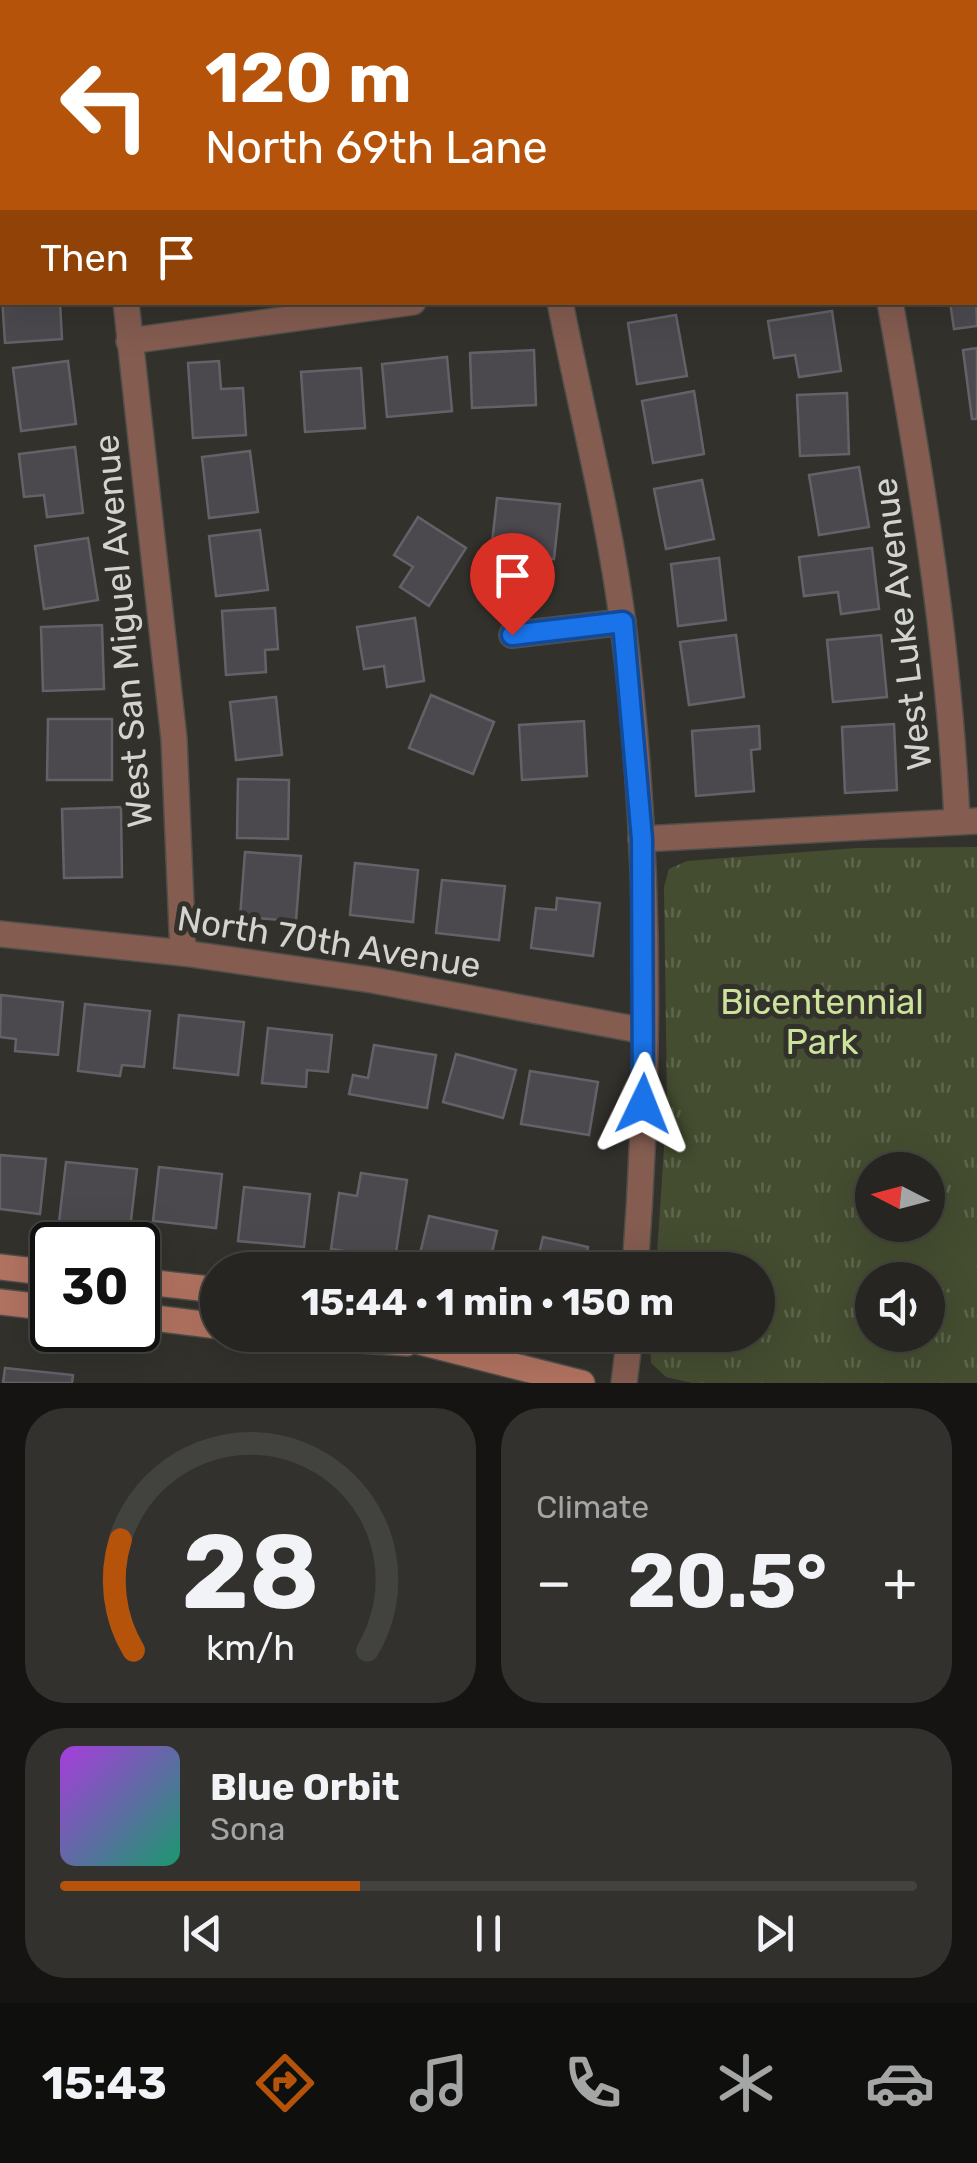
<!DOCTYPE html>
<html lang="en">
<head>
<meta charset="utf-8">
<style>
	:root { --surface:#262521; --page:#32312e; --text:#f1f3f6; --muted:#a4a5a5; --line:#42423f; --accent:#b45309 }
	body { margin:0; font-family:Rubik,sans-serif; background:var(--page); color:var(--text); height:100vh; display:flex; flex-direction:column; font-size:38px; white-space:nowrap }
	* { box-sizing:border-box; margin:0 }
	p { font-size:32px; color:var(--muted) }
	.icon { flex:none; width:55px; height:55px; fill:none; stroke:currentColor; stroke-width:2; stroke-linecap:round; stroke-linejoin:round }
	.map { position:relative; height:1383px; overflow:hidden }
	.side { display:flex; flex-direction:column; gap:25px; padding:25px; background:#151412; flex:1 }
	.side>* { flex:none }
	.banner { position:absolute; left:0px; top:0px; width:978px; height:305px; box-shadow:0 10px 40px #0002,0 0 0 2px var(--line); background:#b45309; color:#fff; overflow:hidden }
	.needle { width:65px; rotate:276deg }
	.buttons { position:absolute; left:855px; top:1152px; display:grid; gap:20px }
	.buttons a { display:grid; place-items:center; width:90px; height:90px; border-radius:50%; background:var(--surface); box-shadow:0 10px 40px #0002,0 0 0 2px var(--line); font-size:50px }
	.speed { position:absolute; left:30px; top:1222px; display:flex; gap:20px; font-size:50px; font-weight:700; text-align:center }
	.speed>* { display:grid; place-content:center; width:130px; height:130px; border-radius:50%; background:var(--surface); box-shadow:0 10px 40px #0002,0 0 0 2px var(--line); line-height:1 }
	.speed .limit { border:5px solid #111; border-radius:15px; background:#fff; color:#111 }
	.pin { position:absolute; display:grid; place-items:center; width:85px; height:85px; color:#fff; margin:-102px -42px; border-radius:50% 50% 50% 0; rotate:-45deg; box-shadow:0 0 10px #0007 }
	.pin .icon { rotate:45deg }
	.me { position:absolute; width:110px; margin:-55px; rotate:2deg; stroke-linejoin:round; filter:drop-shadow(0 0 8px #0008) }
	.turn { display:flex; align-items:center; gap:35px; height:210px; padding:0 40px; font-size:45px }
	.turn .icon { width:130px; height:130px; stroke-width:2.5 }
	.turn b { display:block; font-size:70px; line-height:85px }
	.then { display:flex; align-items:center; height:95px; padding:0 40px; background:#0003; gap:20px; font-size:38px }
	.big { font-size:75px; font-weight:700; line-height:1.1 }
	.side .widget { flex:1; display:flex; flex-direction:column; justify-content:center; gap:15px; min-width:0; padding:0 35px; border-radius:40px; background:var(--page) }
	.side .dial { align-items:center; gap:0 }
	.dial svg { height:260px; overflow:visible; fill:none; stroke:var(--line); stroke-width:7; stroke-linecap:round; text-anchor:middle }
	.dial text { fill:var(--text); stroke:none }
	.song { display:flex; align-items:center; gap:30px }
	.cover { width:120px; height:120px; border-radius:15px; background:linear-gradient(135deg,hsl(280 70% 55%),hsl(160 70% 35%)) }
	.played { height:10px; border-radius:5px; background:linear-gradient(90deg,var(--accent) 35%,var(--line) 35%) }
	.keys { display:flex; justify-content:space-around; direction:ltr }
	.heat { display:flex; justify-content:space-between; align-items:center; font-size:55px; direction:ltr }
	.side .tiles { flex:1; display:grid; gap:25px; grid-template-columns:1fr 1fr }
	.widget:last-child { grid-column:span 2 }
	.trip { position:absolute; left:200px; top:1252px; width:575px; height:100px; border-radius:50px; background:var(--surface); box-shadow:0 10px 40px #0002,0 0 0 2px var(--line); font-weight:700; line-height:100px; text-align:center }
	.menu { display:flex; height:160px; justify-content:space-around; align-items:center; background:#0f0f0d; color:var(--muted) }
	.menu .icon { width:70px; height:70px }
	.menu .active { color:var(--accent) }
	.menu b { font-size:45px; color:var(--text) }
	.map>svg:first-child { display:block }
	.park { fill:url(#park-tufts); fill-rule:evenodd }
	.garden { fill:#444d30 }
	.building { fill:#4b494e; stroke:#646268; stroke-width:2.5 }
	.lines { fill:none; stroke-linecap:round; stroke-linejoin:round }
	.street-casing { stroke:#4f4e4a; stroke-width:28 }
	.secondary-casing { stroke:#4f4e4a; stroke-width:28 }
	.street { stroke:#845c50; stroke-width:25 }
	.secondary { stroke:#b27361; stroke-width:25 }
	.route-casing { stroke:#114b97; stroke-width:25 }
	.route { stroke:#1a73e8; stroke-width:18 }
	.labels { text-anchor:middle; stroke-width:10; stroke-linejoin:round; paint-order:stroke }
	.street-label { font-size:35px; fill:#d3d3d0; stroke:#32312c }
	.park-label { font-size:35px; fill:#cde39c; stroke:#32312c }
</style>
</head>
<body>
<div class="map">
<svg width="977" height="1383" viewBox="0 0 977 1383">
	<defs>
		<pattern id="park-tufts" width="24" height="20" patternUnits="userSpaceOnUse" patternTransform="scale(2.5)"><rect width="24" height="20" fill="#444d30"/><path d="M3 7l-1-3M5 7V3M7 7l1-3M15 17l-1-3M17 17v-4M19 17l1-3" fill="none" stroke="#5e664d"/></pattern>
	</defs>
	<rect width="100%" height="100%" fill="#32312c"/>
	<!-- park -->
	<path class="park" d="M977,847v536h-285l-26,-6 -15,-14 -1,-28h108v-65h-102l11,-168 -3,-215 5,-18 18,-8 170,-13zM872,1170h56v55h-56zM872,1280h56v55h-56z"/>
	<!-- garden -->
	<polygon class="garden" points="928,1223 977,1230 973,1292 928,1286 928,1280 866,1278 873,1225"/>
	<!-- building -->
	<g class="building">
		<polygon points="0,0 51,0 2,2 2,59"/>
		<polygon points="975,262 977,326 954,329 950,302 975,302"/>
		<polygon points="1,281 2,302 60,302 62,339 5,343"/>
		<polygon points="832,311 841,371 799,377 795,355 774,358 768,321"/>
		<polygon points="676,315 687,376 637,384 628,323"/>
		<polygon points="977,348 977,419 972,419 963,350"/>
		<polygon points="534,350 536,405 472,408 470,353"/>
		<polygon points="447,357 452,411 387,417 382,364"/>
		<polygon points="68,361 76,424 21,431 13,368"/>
		<polygon points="219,361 221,389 243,388 246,435 193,438 188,363"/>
		<polygon points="361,368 365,428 305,432 301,372"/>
		<polygon points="694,391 704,454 653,463 642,401"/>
		<polygon points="847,393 849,454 800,456 797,395"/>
		<polygon points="75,447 83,513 47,517 44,495 24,497 19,454"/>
		<polygon points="250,451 258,512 209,518 202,457"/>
		<polygon points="859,467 869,527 819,535 809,475"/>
		<polygon points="702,480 714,539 666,549 654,489"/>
		<polygon points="497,498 560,504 554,559 491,552"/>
		<polygon points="418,517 466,548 429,606 400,587 413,567 394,555"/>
		<polygon points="260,530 268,590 216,596 209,536"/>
		<polygon points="88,538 98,600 44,609 35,546"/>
		<polygon points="872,548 879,609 841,614 838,592 804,596 799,557"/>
		<polygon points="719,558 726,620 678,626 671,564"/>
		<polygon points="275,608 278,649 265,650 266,672 226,675 222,611"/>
		<polygon points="415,618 424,681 387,687 384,666 364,669 357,627"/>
		<polygon points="102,625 104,689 43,691 41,627"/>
		<polygon points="736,635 744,697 689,705 680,642"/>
		<polygon points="881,635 887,697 833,702 827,640"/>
		<polygon points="431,695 494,722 473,774 409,748"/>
		<polygon points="276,697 282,755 236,760 230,702"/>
		<polygon points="48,719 112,719 112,780 47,780"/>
		<polygon points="584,721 587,776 522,780 519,725"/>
		<polygon points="894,724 897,790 845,793 842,727"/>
		<polygon points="759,726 760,749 751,750 754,791 696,796 692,731"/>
		<polygon points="238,779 289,780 288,839 237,838"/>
		<polygon points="121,807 122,877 64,878 62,809"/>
		<polygon points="245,852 301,856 296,921 240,917"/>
		<polygon points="355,863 418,870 413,922 350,915"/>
		<polygon points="442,880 505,886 499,940 436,933"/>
		<polygon points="557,898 600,903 593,956 531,948 536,908 556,910"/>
		<polygon points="1,995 63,1002 58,1055 15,1051 16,1039 0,1037"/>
		<polygon points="85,1004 150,1011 144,1067 122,1065 120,1076 78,1071"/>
		<polygon points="179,1015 244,1022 238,1075 174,1068"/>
		<polygon points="268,1028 332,1035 328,1072 307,1070 306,1087 262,1083"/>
		<polygon points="374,1045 436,1055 427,1108 349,1094 353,1075 368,1078"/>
		<polygon points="456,1054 516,1070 503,1118 443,1102"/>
		<polygon points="530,1071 598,1082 589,1135 521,1124"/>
		<polygon points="0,1155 46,1159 40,1214 0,1209"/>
		<polygon points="66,1162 137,1169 130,1229 59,1222"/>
		<polygon points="159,1167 222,1174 216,1228 153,1221"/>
		<polygon points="361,1173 407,1180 395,1259 331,1249 339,1193 357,1196"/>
		<polygon points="244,1187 310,1194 304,1247 238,1241"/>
		<polygon points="429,1216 497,1231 488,1270 417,1266"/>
		<polygon points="543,1237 588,1247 583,1270 512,1270 516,1254 538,1258"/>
		<polygon points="5,1368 73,1375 72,1383 3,1383"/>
	</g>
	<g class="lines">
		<defs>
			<g id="street">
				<polyline points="513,0 513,2"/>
				<polyline points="836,0 837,2"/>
				<polyline points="126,302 174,739 183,953"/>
				<path d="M560,302c21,107 49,214 63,322 27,213 28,432 12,646"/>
				<path d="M890,302c31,172 59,343 67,518"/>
				<polyline points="129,341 413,302"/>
				<polyline points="512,635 623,622"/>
				<polyline points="641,839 977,821"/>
				<polyline points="0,934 183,953 372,980 645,1031"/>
				<polyline points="624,1383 630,1335"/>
			</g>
			<g id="secondary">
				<polyline points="0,1267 52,1273"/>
				<polyline points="138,1281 218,1290"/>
				<polyline points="0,1302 52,1308"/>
				<polyline points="138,1316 218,1326"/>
				<polyline points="283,1335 407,1343"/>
				<polyline points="392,1335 582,1383"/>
			</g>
		</defs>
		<!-- street casing -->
		<use href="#street" class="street-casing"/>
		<!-- secondary casing -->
		<use href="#secondary" class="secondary-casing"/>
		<!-- street -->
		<use href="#street" class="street"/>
		<!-- secondary -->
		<use href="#secondary" class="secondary"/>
	</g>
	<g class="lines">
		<defs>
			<polyline id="route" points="512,635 623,622 642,839 643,1104"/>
		</defs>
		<!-- route casing -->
		<use href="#route" class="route-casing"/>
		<!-- route -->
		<use href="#route" class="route"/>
	</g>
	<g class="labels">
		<!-- street labels -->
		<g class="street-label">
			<text transform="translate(902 624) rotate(-97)" y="12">West Luke Avenue</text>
			<text transform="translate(123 631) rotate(-95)" y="12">West San Miguel Avenue</text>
			<text transform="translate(329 942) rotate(9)" y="12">North 70th Avenue</text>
		</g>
		<!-- park labels -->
		<g class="park-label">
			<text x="822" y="1014">Bicentennial<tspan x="822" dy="40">Park</tspan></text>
		</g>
	</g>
</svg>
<div class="buttons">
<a><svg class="needle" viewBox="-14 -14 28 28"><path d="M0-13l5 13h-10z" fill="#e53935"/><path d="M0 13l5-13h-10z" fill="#a4a5a5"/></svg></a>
<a><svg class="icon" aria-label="sound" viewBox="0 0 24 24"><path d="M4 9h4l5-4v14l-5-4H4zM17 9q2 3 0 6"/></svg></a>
</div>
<div class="speed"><div class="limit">30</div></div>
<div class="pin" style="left:512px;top:635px;background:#d93025"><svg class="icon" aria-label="arrive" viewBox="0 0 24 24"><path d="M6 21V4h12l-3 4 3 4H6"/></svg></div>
<svg class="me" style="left:643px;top:1104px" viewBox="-20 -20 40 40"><path d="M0-17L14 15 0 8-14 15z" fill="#1a73e8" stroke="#fff" stroke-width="4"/></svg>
<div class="trip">15:44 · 1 min · 150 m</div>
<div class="banner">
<div class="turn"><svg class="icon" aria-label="left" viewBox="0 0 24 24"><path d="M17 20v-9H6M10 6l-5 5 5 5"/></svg><div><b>120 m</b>North 69th Lane</div></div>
<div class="then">Then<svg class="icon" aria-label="arrive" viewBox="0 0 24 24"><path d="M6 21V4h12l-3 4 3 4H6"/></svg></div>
</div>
</div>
<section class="side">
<div class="tiles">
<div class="widget dial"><svg viewBox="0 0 100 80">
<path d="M14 69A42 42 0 1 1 86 69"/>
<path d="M14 69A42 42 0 0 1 10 35" stroke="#b45309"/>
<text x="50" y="56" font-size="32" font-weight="700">28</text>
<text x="50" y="72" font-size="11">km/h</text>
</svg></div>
<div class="widget"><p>Climate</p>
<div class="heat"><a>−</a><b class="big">20.5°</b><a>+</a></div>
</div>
<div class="widget">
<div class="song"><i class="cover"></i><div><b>Blue Orbit</b><p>Sona</p></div></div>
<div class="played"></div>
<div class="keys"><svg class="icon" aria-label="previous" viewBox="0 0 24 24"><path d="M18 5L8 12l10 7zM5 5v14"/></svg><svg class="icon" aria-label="pause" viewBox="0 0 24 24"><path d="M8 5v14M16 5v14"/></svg><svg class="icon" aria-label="next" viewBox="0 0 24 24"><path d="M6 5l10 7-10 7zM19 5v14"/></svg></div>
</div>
</div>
</section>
<nav class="menu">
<b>15:43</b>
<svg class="icon active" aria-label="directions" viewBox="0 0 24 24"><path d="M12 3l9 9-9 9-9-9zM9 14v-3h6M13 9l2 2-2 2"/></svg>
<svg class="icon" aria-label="music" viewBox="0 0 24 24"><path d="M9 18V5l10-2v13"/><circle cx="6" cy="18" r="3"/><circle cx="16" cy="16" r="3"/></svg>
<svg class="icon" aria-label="phone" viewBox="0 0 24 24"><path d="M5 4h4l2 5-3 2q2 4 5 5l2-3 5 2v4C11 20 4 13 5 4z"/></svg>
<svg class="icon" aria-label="climate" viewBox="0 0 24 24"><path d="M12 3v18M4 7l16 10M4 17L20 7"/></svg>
<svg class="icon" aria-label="car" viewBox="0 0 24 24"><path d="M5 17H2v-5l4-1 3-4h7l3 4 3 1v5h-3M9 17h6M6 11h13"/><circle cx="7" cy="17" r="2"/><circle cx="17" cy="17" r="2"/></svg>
</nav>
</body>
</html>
